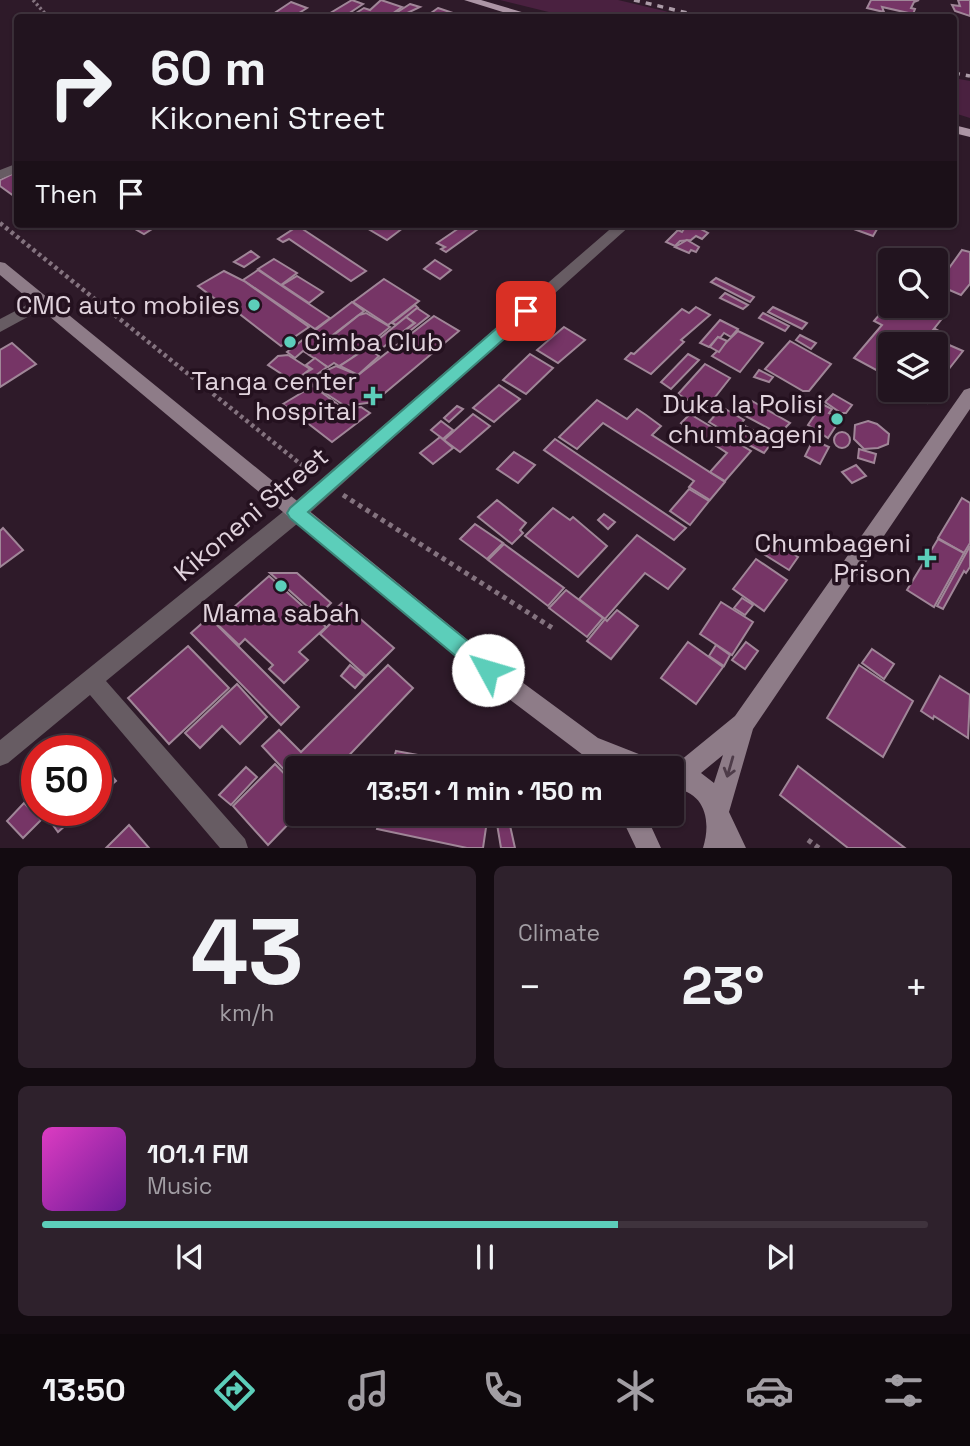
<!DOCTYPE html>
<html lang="en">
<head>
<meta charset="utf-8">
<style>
	:root { --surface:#22141f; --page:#2e212c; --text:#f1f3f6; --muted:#a29ea4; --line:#3f333d; --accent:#5cceba }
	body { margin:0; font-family:"Space Grotesk",sans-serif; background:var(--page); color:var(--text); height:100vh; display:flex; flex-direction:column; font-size:26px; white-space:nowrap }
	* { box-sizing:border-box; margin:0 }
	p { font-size:23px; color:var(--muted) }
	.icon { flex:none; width:38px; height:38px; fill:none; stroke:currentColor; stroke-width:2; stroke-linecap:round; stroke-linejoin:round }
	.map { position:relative; height:848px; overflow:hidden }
	.sheet { display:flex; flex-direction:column; gap:18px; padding:18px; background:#130b11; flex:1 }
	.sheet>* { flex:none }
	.hud { position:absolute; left:14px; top:14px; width:943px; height:214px; border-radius:7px; box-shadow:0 2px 5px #0004,0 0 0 2px var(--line); background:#22141f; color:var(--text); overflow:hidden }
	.controls { position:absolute; left:878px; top:248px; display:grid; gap:14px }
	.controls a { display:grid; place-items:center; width:70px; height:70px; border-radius:7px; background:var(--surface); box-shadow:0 2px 5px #0004,0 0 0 2px var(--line); font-size:35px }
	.speed { position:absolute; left:21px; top:735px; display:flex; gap:14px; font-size:35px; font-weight:700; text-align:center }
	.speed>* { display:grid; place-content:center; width:91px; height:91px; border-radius:50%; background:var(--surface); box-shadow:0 2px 5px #0004,0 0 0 2px var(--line); line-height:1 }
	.speed .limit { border:10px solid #d22; background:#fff; color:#111 }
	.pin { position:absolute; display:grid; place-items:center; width:60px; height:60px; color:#fff; margin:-30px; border-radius:14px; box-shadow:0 4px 10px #0006 }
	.me { position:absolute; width:77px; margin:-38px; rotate:309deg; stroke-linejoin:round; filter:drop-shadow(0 0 5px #0008) }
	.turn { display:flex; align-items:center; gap:24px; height:147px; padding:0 21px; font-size:32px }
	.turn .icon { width:91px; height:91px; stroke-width:2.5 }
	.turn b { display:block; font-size:49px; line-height:60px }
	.then { display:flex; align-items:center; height:66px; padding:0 21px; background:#0003; gap:14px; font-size:26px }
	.big { font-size:52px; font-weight:800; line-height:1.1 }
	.sheet .tile { flex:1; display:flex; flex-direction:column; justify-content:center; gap:10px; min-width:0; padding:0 24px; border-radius:10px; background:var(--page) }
	.sheet .dial { align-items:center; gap:0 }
	.dial b { font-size:91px; line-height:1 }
	.song { display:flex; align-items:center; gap:21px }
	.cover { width:84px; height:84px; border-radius:10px; background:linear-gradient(135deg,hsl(310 70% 55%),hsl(280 70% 35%)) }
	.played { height:7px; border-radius:4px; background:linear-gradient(90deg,var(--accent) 65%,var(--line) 65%) }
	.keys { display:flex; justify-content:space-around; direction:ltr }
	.heat { display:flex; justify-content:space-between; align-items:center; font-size:38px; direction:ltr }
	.sheet .tiles { flex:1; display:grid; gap:18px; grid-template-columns:1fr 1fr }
	.tile:last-child { grid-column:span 2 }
	.trip { position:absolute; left:285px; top:756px; width:399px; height:70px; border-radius:7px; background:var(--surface); box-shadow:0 2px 5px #0004,0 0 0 2px var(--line); font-weight:800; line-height:70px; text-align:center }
	.tabs { display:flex; height:112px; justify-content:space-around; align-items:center; background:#0e080c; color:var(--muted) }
	.tabs .icon { width:49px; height:49px }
	.tabs .on { color:var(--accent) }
	.tabs b { font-size:32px; color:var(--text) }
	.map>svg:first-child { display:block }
	.green { fill:#4a2140 }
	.building { fill:#763566; stroke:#a08698; stroke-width:2 }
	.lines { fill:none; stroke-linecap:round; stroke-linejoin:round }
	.path-far2 { stroke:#84737f; stroke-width:3.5; stroke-dasharray:2.5 2.5; stroke-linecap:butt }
	.path-far1 { stroke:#84737f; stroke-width:4.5; stroke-dasharray:3.5 3.5; stroke-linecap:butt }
	.path { stroke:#84737f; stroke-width:5; stroke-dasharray:4.5 4.5; stroke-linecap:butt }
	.street { fill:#675c63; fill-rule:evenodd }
	.secondary { fill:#8e7c88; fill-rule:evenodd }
	.primary { fill:#ac95a5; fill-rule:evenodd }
	.rail { stroke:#ab9ba7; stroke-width:3.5; stroke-dasharray:6 6; stroke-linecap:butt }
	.oneway { stroke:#4e3c49 }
	.route { fill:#5cceba; stroke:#3c8679; stroke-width:2 }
	.poi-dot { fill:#5cceba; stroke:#24111f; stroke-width:2.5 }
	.labels { text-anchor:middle; stroke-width:7; stroke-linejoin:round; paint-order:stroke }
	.poi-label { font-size:26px; fill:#e1d3dd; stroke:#24111f; text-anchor:end }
	.street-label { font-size:26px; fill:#e1d3dd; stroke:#24111f }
</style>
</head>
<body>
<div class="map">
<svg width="970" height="848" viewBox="0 0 970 848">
	<rect width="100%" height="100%" fill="#2e1a29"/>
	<!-- green -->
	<g class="green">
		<polygon points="500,0 618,0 690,17 569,17"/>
		<polygon points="954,78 970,81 970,118 954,113"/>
	</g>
	<!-- building -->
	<g class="building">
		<polygon points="352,0 363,4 342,18 327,15"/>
		<polygon points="381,0 402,7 386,18 358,18 361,15 356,13 364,8 370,10"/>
		<polygon points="871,0 919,0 914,2 911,8 915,9 913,14 882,7 884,12 867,8"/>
		<polygon points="958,0 970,0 970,16 955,11 952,5 960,6"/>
		<polygon points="291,2 307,8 291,18 267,18"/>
		<polygon points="410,4 420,7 399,17 388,18"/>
		<polygon points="438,8 453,13 444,18 431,13"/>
		<polygon points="18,171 18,199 0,186 0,180"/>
		<polygon points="143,224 160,224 144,234 135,229"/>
		<polygon points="360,224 395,224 403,228 387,240"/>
		<polygon points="465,224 485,224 446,252 441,249 445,247 437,243"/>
		<polygon points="704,224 699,228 708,233 702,239 696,236 691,240 680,241 675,246 666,242 678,230 682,232 687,224"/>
		<polygon points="840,224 880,224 873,236"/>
		<polygon points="298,226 366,271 351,281 289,239 283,242 278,239"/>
		<polygon points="687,240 699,247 696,252 691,250 689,253 675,247"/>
		<polygon points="962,250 970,252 970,284 961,295 940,286 942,283 939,282"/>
		<polygon points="251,251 259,257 244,267 234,262"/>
		<polygon points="274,259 297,273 281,285 258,269"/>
		<polygon points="435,260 451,270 440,279 424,269"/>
		<polygon points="258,270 330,318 315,329 243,280"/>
		<polygon points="224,271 244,281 309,327 281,346 233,309 226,307 198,286"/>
		<polygon points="297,276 323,292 309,303 282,285"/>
		<polygon points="716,278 754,297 750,302 711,282"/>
		<polygon points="384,279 419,301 388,325 353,302"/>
		<polygon points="725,293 748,305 743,309 720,298"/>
		<polygon points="352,302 364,311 308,354 303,351 295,358 287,352"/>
		<polygon points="415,305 418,308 396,325 392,323"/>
		<polygon points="936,305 948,311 921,345 891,345 891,378 854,358 882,325 874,321 880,314 888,319 899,306"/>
		<polygon points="696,307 710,315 681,340 684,342 651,374 625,359 631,353 634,354 682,309 689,313"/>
		<polygon points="773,307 807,323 802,329 768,312"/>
		<polygon points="417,308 429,316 406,334 403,332 415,323 406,317"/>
		<polygon points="366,313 390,327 352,358 339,366 334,363 328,367 309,355 359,315"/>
		<polygon points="763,313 789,326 785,331 759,318"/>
		<polygon points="434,316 459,331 374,402 345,406 310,383 325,371 336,366 358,375"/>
		<polygon points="406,317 414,323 377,352 369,347"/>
		<polygon points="720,320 738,329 731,337 724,333 720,338 718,337 709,347 700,343"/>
		<polygon points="564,327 585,340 558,363 537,350"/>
		<polygon points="935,329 943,333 934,345 923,345"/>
		<polygon points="738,331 763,343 740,372 712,356"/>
		<polygon points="800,335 816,343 811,349 796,340"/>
		<polygon points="718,337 727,341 719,352 710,347"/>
		<polygon points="790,341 831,364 809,391 803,391 765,369"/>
		<polygon points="940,341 963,351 948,370 936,365 936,346"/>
		<polygon points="12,343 36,364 0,387 0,350"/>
		<polygon points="367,348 379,356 358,375 340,366"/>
		<polygon points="530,354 553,368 526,394 503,380"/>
		<polygon points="688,354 699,360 671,389 661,382"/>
		<polygon points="288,355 310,369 294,382 268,365 278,356"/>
		<polygon points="315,358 327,367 311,379 304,374 312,369 306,365"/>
		<polygon points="705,364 730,378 705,410 678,394"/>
		<polygon points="759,370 773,377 769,382 754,377"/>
		<polygon points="499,385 520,399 494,422 473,408"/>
		<polygon points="313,386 344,409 361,407 370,413 332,442 283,404"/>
		<polygon points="912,390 929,390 934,393 927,403 909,394"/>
		<polygon points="833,394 852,405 846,413 841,413 825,402"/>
		<polygon points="597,400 627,419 637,409 646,415 661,426 652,435 725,482 710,500 689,487 694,481 603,423 577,449 559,437"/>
		<polygon points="752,401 790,423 779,434 738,412"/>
		<polygon points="822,404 832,409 829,413 841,418 828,438 808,425"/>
		<polygon points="457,406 463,409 449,422 444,418"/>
		<polygon points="722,407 744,420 731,435 709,422"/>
		<polygon points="473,414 490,426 460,452 444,440"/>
		<polygon points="690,414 751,451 725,481 710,472 727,453 681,423"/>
		<polygon points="441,421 453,430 443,439 431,430"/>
		<polygon points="868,421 877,424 889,434 888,444 878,448 864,449 854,439 855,425"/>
		<polygon points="741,424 773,441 764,453 732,436"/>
		<circle cx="842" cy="440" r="8"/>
		<polygon points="440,437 453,448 433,464 420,453"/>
		<polygon points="555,439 686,528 674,540 544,450"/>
		<polygon points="813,440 829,447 820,464 805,456"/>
		<polygon points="859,449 876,454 874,463 858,458"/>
		<polygon points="514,452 535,465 518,483 497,469"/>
		<polygon points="856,465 866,476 852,483 842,472"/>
		<polygon points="689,489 709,501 690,525 670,511"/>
		<polygon points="962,498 970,503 970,543 964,553 938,538"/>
		<polygon points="497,500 526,523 520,530 523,533 512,544 478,517"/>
		<polygon points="553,508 570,520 573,517 607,546 578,577 525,536"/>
		<polygon points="604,514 615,522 608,529 598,520"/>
		<polygon points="475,524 503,543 487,559 460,539"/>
		<polygon points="3,528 23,550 0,567 0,531"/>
		<polygon points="637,535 685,569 668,589 645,573 605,619 579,599"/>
		<polygon points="938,539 964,553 934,607 907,590"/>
		<polygon points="771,540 798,557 789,570 762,553"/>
		<polygon points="504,544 564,588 548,606 488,560"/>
		<polygon points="970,546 970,567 966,573 964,571 943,609 937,606"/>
		<polygon points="756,559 787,580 764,611 733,589"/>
		<polygon points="270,573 297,573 331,603 322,612 313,604 309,608"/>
		<polygon points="269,576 326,627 299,652 308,660 284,683 269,669 273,665 245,639 239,645 216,623"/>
		<polygon points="566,590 603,618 587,637 549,608"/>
		<polygon points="742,598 753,605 745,615 734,608"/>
		<polygon points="721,602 753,622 732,655 700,634"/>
		<polygon points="342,603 394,648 366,676 320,634 333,621 327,616"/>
		<polygon points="617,610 638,626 611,659 587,641 605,619 607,621"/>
		<polygon points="209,617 299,707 281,725 191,633"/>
		<polygon points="688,642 723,667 696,704 661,678"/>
		<polygon points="746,642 758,651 745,669 732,660"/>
		<polygon points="716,645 730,655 724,666 709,656"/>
		<polygon points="188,646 229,688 169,744 128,698"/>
		<polygon points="872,649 894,664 884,679 862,663"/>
		<polygon points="350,665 365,677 355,688 341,676"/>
		<polygon points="388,665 413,688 337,768 298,768 298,775 292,769 288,774 262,746 279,730 301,752"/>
		<polygon points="859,665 913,701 883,757 827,718"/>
		<polygon points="940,676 970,695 968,738 934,716 933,719 921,711"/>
		<polygon points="237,684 267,717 240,744 222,726 200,748 185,733"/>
		<polygon points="81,738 91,751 66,751"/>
		<polygon points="396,751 489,768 391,768"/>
		<polygon points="96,757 116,781 96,798"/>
		<polygon points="275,764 298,788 298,814 268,845 233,806"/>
		<polygon points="798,766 905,848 848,848 780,795"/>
		<polygon points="246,767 257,777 231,805 219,795"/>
		<polygon points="24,803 41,820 23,838 7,821"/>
		<polygon points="42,810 83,810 58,832"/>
		<polygon points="381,814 488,814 483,848 467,848 377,829"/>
		<polygon points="509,821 515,848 501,848 497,824"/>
		<polygon points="129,825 149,848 106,848"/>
	</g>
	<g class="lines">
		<!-- path-far2 -->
		<polyline class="path-far2" points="33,0 49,18"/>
		<!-- path-far1 -->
		<polyline class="path-far1" points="0,223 313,474"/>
		<!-- path -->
		<g class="path">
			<polyline points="343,495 554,629"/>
			<polyline points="808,840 819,848"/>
		</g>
		<!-- street -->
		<g class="street">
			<polygon points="18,163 18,172 0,179 0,170"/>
			<polygon points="616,224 632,224 303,519 106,681 245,839 248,848 220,848 90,695 8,763 0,766 0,740 289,507"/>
			<polygon points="42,297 48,298 50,302 48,306 0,332 0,319"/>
		</g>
		<!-- secondary -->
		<g class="secondary">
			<polygon points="0,262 5,263 496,663 598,738 654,760 657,768 617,768 583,755 480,677 0,275"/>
			<path d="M970,388v21l-217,320 -24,83 17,36h-43c9,-29 1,-57 -31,-60v-20h-8l11,-3 60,-49 229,-326zM723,755l-9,28 -13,-10z"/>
			<polygon points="624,814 648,814 650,824 661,848 636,848 626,827"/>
		</g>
		<!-- primary -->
		<g class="primary">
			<polygon points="464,0 481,0 542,18 522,18"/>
			<polygon points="954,125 970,129 970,137 954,133"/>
		</g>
		<!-- rail -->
		<g class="rail">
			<polyline points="634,0 708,18"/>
			<polyline points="954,73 970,76"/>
		</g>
	</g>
	<!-- one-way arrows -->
	<defs><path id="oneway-shaft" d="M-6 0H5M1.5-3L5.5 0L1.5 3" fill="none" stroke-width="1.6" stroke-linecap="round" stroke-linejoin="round" transform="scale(1.75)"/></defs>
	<use class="oneway" href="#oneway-shaft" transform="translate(730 767) rotate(106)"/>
	<!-- route -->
	<polygon class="route" points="526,306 533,311 531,315 308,512 495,663 498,670 495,677 488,679 481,677 290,518 287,513 290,508 521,307"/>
	<!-- markers -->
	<g class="poi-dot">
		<circle cx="254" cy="305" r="7"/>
		<circle cx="290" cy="342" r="7"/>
		<path d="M369.5 385.5h7v7h7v7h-7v7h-7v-7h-7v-7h7z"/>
		<circle cx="837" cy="419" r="7"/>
		<path d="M923.5 547.5h7v7h7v7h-7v7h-7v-7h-7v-7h7z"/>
		<circle cx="281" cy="586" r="7"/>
	</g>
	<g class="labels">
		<!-- poi labels -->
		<g class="poi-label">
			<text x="240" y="314">CMC auto mobiles</text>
			<text x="304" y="351" text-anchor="start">Cimba Club</text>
			<text x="357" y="390">Tanga center<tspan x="357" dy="30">hospital</tspan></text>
			<text x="823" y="413">Duka la Polisi<tspan x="823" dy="30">chumbageni</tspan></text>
			<text x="911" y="552">Chumbageni<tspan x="911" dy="30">Prison</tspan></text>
			<text x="281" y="622" text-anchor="middle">Mama sabah</text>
		</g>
		<!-- street labels -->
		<g class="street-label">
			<text transform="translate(251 514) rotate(-40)" y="9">Kikoneni Street</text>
		</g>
	</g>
</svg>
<div class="controls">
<a><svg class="icon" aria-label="search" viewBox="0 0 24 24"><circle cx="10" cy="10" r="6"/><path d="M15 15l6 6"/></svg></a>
<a><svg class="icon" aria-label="layers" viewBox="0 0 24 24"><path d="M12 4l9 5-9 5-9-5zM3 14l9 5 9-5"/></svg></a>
</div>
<div class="speed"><div class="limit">50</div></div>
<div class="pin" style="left:526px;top:311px;background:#d93025"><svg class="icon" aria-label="arrive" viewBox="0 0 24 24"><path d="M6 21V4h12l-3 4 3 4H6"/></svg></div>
<svg class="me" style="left:488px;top:670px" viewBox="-20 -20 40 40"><circle r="19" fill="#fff"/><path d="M0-13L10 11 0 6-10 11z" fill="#5cceba"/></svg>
<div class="trip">13:51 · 1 min · 150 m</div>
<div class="hud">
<div class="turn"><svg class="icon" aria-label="right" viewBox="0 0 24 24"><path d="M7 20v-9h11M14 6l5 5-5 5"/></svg><div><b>60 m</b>Kikoneni Street</div></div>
<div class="then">Then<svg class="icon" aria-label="arrive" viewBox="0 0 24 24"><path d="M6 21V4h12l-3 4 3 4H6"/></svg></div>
</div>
</div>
<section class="sheet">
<div class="tiles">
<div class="tile dial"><b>43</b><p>km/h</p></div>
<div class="tile"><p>Climate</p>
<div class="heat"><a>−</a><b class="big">23°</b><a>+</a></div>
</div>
<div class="tile">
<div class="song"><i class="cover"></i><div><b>101.1 FM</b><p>Music</p></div></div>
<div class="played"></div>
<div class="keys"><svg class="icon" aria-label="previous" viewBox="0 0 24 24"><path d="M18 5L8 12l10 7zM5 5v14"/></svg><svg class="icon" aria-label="pause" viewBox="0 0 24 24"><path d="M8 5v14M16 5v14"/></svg><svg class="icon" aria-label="next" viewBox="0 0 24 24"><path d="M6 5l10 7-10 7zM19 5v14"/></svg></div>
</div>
</div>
</section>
<nav class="tabs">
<b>13:50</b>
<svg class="icon on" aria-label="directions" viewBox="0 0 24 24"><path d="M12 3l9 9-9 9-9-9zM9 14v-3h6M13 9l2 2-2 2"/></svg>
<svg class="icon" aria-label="music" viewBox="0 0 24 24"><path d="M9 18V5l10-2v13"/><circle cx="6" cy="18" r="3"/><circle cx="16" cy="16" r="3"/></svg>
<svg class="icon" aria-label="phone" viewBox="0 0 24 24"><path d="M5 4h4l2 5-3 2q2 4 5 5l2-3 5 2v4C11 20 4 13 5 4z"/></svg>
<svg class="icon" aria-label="climate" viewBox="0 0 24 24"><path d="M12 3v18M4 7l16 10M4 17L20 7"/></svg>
<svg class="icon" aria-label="car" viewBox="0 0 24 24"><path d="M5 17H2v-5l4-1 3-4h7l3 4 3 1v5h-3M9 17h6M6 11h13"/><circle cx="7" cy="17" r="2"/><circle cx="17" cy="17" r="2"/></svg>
<svg class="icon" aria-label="filters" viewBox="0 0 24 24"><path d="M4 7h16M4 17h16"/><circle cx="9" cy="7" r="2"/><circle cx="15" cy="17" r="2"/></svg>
</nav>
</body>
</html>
